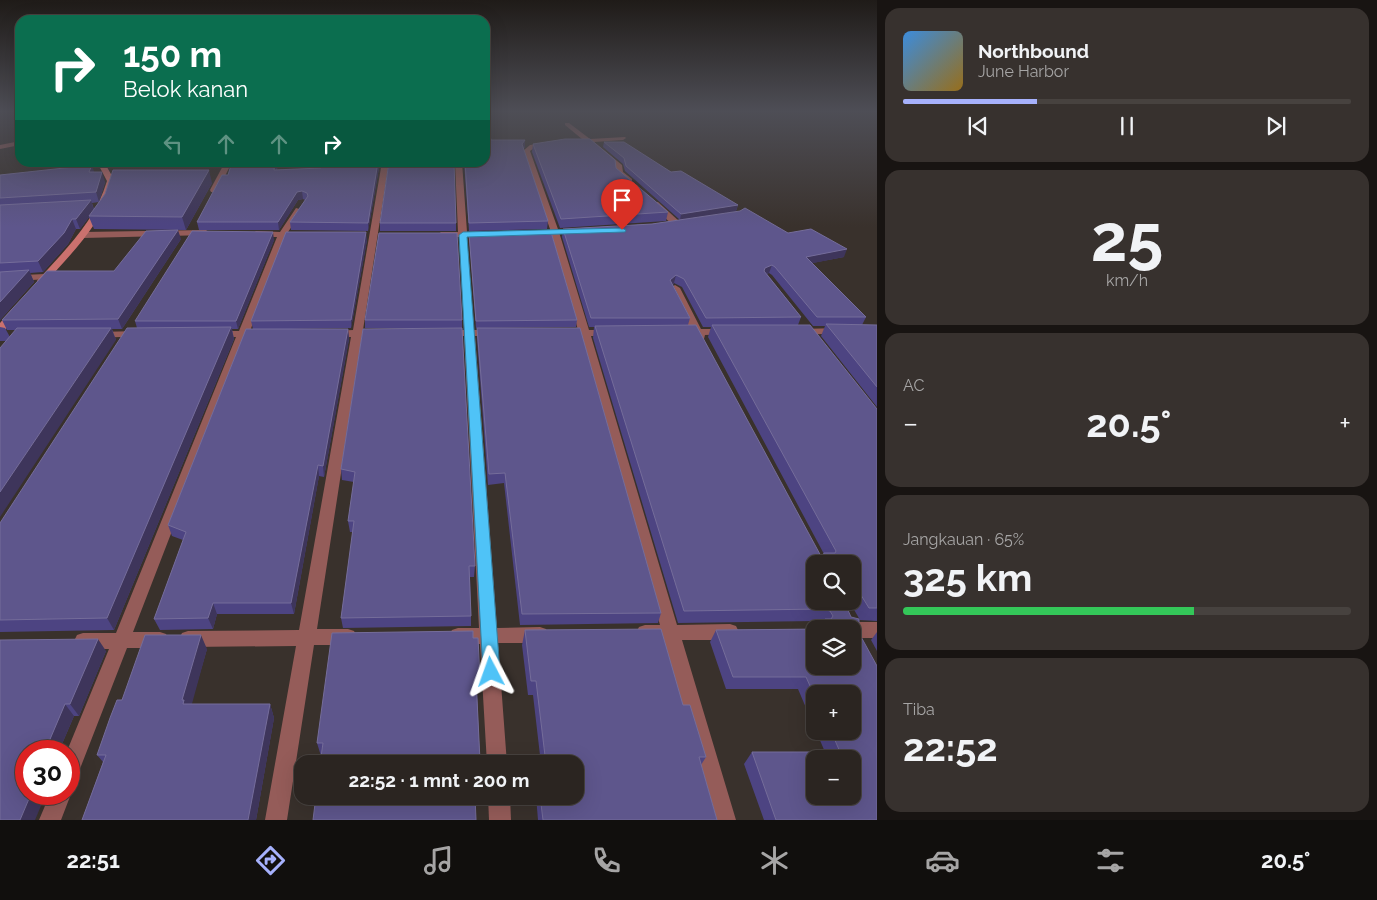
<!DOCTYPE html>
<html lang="id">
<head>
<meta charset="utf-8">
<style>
	:root { --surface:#2b2521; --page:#37312e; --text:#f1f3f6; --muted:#a6a5a5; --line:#47423f; --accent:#a6b1fc }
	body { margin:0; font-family:Raleway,sans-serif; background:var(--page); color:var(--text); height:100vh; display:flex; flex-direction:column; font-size:19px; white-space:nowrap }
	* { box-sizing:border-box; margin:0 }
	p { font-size:16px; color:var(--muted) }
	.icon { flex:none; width:28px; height:28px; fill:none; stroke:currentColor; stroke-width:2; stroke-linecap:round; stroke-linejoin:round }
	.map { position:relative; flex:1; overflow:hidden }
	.sheet { display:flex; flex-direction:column; gap:8px; padding:8px; background:#181412; width:500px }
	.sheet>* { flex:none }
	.hud { position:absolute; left:15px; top:15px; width:475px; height:152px; border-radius:15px; box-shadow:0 5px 20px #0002,0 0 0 1px var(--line); background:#0b6e4f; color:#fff; overflow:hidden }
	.fabs { position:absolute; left:806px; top:555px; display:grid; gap:10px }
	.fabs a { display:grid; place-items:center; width:55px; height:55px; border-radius:10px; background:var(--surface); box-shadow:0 5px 20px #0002,0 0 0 1px var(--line); font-size:25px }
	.speed { position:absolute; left:15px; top:740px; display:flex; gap:10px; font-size:25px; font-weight:700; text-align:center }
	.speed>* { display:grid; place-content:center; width:65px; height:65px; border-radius:50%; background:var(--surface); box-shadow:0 5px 20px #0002,0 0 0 1px var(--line); line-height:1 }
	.speed .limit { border:8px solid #d22; background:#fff; color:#111 }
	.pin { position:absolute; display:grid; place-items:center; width:42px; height:42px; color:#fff; margin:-51px -21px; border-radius:50% 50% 50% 0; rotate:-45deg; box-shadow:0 0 5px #0007 }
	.pin .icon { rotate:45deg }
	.me { position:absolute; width:55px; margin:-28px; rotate:356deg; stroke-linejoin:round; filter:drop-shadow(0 0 4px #0008) }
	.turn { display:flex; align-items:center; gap:18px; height:105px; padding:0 25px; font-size:22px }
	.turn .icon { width:65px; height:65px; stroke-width:2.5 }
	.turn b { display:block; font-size:35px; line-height:42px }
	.lanes { display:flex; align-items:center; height:48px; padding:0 25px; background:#0003; justify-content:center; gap:25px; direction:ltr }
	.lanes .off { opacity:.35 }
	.big { font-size:38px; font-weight:700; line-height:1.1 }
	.sheet .widget { flex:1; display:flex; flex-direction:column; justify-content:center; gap:8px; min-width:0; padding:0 18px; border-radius:15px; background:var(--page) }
	.sheet .dial { align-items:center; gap:0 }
	.dial b { font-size:65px; line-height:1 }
	.song { display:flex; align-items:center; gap:15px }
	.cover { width:60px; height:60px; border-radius:8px; background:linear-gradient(135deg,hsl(210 70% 55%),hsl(40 70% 35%)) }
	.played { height:5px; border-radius:2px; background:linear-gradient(90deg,var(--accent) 30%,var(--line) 30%) }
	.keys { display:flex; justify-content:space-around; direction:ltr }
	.heat { display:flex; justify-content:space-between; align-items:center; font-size:28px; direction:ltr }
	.charge { height:8px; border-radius:4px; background:linear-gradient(90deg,#34c759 65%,var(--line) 0) }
	.trip { position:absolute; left:294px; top:755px; width:290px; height:50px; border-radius:15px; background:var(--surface); box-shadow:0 5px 20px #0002,0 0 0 1px var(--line); font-weight:700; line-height:50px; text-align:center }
	.tab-bar { display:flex; height:80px; justify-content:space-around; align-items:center; background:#110f0d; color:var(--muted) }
	.tab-bar .icon { width:35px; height:35px }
	.tab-bar .selected { color:var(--accent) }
	.tab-bar b { font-size:22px; color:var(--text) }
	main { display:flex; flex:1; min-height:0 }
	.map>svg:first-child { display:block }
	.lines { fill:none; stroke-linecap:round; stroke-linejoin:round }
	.street { fill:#955c59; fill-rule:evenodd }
	.secondary { fill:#cb716e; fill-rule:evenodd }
	.wall { fill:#4d4482; fill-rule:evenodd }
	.shaded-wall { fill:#3e355b }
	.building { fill:#5e568c; stroke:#756d9a; fill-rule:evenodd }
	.route { fill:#4fc3f7; stroke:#337fa1 }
</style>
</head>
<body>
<main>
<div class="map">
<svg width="877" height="820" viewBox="0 0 877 820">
	<rect width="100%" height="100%" fill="#39312c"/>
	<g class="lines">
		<!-- street -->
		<g class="street">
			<polygon points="565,123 569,123 590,139 625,137 626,138 623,140 594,142 622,165 623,172 632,179 632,183 626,183 616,175 616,167 587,143 573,143 573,141 582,139 565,125"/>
			<polygon points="20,141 20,145 0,149 0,145"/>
			<polygon points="548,143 550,144 550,146 534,148 530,151 559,232 589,330 610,330 615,333 610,336 591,336 677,625 730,624 736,626 739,632 736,638 730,640 682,640 736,820 714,820 664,641 645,641 639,639 636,633 639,627 645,625 660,625 580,336 565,336 560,333 565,330 578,330 551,232 523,151 530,145"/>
			<polygon points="225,162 232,162 217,192 211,192 210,190"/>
			<polygon points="382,162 389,162 363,330 380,330 385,333 380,336 362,337 317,629 348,629 354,631 357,637 354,643 348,645 314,645 287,820 265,820 296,646 188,647 182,645 179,639 182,633 188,631 299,630 351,337 332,337 327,334 332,331 353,330"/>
			<polygon points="455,162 462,162 467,232 486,231 490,234 486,237 467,237 474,330 495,330 500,333 495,336 475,336 497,628 540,627 546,629 549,635 546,641 540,643 498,643 507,764 487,764 480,644 458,644 452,642 449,636 452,630 458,628 479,628 464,336 447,336 442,333 447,330 464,330 459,237 441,238 437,235 441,232 458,232"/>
			<polygon points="652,202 658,202 680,222 680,226 674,226 652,206"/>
			<polygon points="296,208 303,210 288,232 301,232 305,235 301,238 286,237 250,331 260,331 265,334 260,337 247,337 133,632 160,632 166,634 169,640 166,646 160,648 127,648 76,779 69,782 69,751 67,751 109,649 83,649 77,647 74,641 77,635 83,633 116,633 236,337 217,337 212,334 217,331 239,331 277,237 256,237 252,234 256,231 280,232"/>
			<polygon points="206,230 210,233 209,235 83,238 79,235 83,232"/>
			<polygon points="45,274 50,277 48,279 0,282 0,276"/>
			<polygon points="675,285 680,288 701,329 727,329 732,332 731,334 705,335 704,339 696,339 694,335 681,334 680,332 681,330 690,329 670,288"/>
			<polygon points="840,328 845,331 844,333 800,335 795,332 800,329"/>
			<polygon points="140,331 144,332 145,334 144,336 97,338 92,335 97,332"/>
			<polygon points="852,622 877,622 877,638 852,638 852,629 844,629 846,624"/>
			<polygon points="69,790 71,794 61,820 39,820 50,794 69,794"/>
			<polygon points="488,796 510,796 511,820 489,820"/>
		</g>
		<!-- secondary -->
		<g class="secondary">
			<path d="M97,162h7l11,19c-13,43 -43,72 -72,104h-6v-4c28,-31 58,-59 70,-100z"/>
			<polygon points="16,308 21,311 4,331 0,332 0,323 12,309"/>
		</g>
	</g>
	<!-- wall -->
	<g class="wall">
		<polygon points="491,140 525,140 525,147 523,149 548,221 547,229 469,231 464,162 485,162"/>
		<path d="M604,142l67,30 67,33 -2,6 -52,8 104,14 56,24 -32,6 54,54 -4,8h15v82l-56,-71 4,-10h-12l-41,-51 -3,-2 -2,1 34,43 -3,8 79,84v212l-17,-1 -11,-19h3v-37h-37l36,53 8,16 18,187h-113l-20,-56 8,-12h73l-9,-21h36l-37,-37v35l-17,-40h-72l-16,-47 6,-12 102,-1 4,-6 -7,-2 -137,2 -85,-285 1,-11h-5l-27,-90 1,-8 89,-5 28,-4 -55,-49 -2,-7 -20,-17zM674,283l8,4 21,40h8l-3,10 116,217 -2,4 -134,-233 2,-7 -17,-33z"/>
		<polygon points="533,144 616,168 668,212 666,221 560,228 532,152"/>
		<polygon points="232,162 278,162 277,170 321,168 380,162 368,231 291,230 290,222 305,200 303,199 298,200 279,230 199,230 197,222 228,175"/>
		<path d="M94,172l11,10 -6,20 113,-19 -26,47 -92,-1 -5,-12 -9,12h-4l-8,15 -25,28 -13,1 4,9 -34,38v-145zM99,202l-5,7 -2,-6z"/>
		<rect x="380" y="223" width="76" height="8"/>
		<polygon points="469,234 577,320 576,327 476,328"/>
		<polygon points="181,239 122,329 112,329 116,340 0,341 0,327 5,328 10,337 16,330 7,330 2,320 114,271"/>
		<polygon points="274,240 238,329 232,329 234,339 114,630 0,632 0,523 137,328 135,321"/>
		<polygon points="367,240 351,328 292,329 348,329 349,339 324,477 319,476 294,614 217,614 213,629 160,630 154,619 183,540 172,536 168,525 253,329 251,321"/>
		<rect x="365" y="320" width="97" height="8"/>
		<polygon points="477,328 661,613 658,623 520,625 504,483 488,485 477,338"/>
		<polygon points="363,329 475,566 474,577 470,577 471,616 471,626 343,628 341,618 353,532 350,532 348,521 354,482 342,480 341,469"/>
		<polygon points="525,630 683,705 706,757 701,765 717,820 538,820 536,796 575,796 575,764 541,764 533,695 528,695 522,645"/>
		<polygon points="877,632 877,651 871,640"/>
		<polygon points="473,638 480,678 479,692 477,692 480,764 320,764 321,756 317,743"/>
		<polygon points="0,640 106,651 79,716 74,716 59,751 26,751"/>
		<polygon points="207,649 191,704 270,704 274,718 256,820 82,820 103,762 97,755 122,700"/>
	</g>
	<!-- shaded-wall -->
	<g class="shaded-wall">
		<polygon points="525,140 525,147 521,152 522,144"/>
		<polygon points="275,162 278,162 275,177 274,170"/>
		<polygon points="378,162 380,162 368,231 368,223"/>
		<polygon points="92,165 95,175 89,172"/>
		<polygon points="209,170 212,183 186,230 182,217"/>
		<polygon points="102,172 105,182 99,202 96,192"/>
		<polygon points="302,191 303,199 298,200 279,230 278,222 297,192"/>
		<polygon points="91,200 94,211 89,216 89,217 80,229 76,219"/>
		<polygon points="738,205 736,211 680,220 681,214"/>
		<polygon points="72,219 76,229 68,244 43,272 38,261"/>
		<polygon points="178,230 181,239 122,329 118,319"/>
		<polygon points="273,232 274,240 238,329 236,321"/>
		<polygon points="366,232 367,240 351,328 351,320"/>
		<polygon points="847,249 844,257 803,265 806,257"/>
		<polygon points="772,265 769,273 762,276 765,268"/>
		<polygon points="29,270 34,282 0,320 0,302"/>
		<polygon points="676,275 674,283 668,289 670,280"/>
		<polygon points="231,327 234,339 114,630 107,618"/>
		<polygon points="111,328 116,340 0,517 0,492"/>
		<polygon points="348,329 349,339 324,477 323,466"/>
		<polygon points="318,465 319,476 294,614 291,603"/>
		<polygon points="213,603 217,614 213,629 208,618"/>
		<polygon points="201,635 207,649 190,711 190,718 182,700"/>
		<polygon points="98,639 106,651 79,716 70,704"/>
		<polygon points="65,704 74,716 59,751 45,751"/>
		<polygon points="270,704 274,718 256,820 248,820"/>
		<polygon points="31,794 46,794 35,820 20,820"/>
	</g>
	<!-- building -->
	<g class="building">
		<polygon points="485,119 486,119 491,140 525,140 522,144 548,221 469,223 465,162 485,162"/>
		<polygon points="565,139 590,139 615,160 616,168 668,212 561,219 533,144"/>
		<polygon points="604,142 624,142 671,172 681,171 738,205 681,214 626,166 624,158"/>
		<polygon points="232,162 275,162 274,170 321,168 322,162 378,162 368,223 290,222 308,196 307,193 302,191 297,192 278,222 197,222 222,175 228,175"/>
		<polygon points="389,162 454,162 456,223 380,223"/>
		<polygon points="92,165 89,172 102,172 96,192 0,198 0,175"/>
		<polygon points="113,170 209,170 182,217 89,216 105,194"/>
		<polygon points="91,200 76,219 72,219 64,233 38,261 0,263 0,205"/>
		<polygon points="745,208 788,233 811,229 847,249 806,257 866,317 817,317 775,267 772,265 765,268 764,271 801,317 706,318 684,279 676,275 670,280 690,318 591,318 563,229 652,224 740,211"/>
		<polygon points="178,230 118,319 2,320 47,271 114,271 146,231"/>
		<polygon points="192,231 273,232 236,321 135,321"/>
		<polygon points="286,232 366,232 351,320 251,321"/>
		<polygon points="551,232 577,320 476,321 469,234"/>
		<polygon points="379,233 457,233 462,320 365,320"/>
		<polygon points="29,270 0,302 0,272"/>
		<polygon points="826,324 877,325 877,387"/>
		<path d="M696,325l126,233 2,-5h11l1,-2 -124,-226h98l67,84v199h-8l-13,-21h-4v-23h-37v37h29l7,16 8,2v14l18,33v154h-101l-24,-68h88l-9,-21h21v-37h-37v3l-9,-20h-73l-17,-47 107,-1 2,-10h6l2,-3 -3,-5 -7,-2 -139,2 -89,-285zM815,629h37v37h-37zM815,759h37v37h-37z"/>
		<polygon points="231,327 107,618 0,620 0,523 127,328"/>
		<polygon points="17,328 111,328 0,492 0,348"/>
		<polygon points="462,328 475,566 469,566 471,616 341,618 354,521 348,521 355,472 341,469 363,329"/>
		<polygon points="477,328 580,328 661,613 522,614 505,473 489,474"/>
		<polygon points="246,329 348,329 323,466 318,465 291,603 213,603 208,618 154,619 186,532 168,525"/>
		<polygon points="661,629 683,705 690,705 706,757 699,757 717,820 543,820 540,796 575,796 575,764 546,764 536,681 531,681 525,630"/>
		<polygon points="473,631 473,638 478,638 480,678 476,678 480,761 473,761 473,764 320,764 323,743 317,743 332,633"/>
		<polygon points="145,635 201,635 182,700 184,700 183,704 270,704 248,820 82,820 106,755 97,755 110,718 117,700 122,700"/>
		<polygon points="98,639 70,704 65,704 45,751 26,751 26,794 31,794 20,820 0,820 0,640"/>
		<polygon points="316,796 475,796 476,820 313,820"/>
	</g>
	<!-- sky -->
	<linearGradient id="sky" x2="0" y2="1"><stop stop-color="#1f1b18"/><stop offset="0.49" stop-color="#4e4e56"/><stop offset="1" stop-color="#4e4e56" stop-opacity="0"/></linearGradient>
	<rect width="877" height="227" fill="url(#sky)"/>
	<!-- route -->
	<polygon class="route" points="622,228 626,230 625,232 467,237 500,672 497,678 491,680 485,678 483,672 459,235 463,232"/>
</svg>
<div class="fabs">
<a><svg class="icon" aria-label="search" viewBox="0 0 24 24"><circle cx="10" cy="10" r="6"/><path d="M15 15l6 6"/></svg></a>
<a><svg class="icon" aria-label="layers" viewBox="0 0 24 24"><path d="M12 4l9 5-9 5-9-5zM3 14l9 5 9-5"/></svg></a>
<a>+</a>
<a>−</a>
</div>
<div class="speed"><div class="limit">30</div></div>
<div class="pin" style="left:622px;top:230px;background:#d93025"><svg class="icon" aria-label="arrive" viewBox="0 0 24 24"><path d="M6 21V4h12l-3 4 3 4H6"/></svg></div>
<svg class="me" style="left:491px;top:672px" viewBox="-20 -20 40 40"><path d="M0-17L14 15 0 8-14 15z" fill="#4fc3f7" stroke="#fff" stroke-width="4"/></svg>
<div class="trip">22:52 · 1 mnt · 200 m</div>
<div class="hud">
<div class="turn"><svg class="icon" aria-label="right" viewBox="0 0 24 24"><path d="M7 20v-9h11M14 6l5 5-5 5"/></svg><div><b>150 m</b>Belok kanan</div></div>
<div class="lanes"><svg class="icon off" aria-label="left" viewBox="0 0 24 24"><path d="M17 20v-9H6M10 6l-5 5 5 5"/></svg><svg class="icon off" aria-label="ahead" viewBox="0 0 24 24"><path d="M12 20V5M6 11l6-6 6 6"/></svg><svg class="icon off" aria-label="ahead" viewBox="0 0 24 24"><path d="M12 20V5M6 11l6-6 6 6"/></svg><svg class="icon" aria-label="right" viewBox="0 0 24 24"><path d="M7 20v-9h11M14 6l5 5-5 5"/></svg></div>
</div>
</div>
<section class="sheet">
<div class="widget">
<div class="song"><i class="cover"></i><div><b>Northbound</b><p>June Harbor</p></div></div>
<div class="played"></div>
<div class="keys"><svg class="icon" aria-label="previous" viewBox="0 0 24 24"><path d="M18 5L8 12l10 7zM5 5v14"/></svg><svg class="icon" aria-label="pause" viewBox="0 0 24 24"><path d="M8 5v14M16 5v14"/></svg><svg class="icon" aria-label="next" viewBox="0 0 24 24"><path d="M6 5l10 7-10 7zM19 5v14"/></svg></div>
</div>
<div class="widget dial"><b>25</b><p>km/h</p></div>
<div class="widget"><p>AC</p>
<div class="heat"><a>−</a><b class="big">20.5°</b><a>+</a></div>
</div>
<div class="widget"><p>Jangkauan · 65%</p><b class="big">325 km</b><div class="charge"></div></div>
<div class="widget"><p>Tiba</p><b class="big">22:52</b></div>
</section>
</main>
<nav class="tab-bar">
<b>22:51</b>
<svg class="icon selected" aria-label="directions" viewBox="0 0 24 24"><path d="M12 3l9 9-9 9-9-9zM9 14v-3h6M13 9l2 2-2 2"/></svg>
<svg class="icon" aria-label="music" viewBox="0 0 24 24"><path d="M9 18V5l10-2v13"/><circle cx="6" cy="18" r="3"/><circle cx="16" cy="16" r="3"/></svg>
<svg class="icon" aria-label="phone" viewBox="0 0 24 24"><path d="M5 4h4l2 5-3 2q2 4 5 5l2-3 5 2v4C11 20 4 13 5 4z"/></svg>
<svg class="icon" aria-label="climate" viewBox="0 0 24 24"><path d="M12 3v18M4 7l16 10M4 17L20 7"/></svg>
<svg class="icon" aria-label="car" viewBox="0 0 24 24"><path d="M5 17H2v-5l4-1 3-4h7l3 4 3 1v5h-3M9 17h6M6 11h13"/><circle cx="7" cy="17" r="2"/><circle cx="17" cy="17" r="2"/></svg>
<svg class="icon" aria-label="filters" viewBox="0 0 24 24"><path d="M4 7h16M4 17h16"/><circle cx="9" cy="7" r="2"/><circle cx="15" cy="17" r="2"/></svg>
<b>20.5°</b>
</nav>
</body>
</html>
